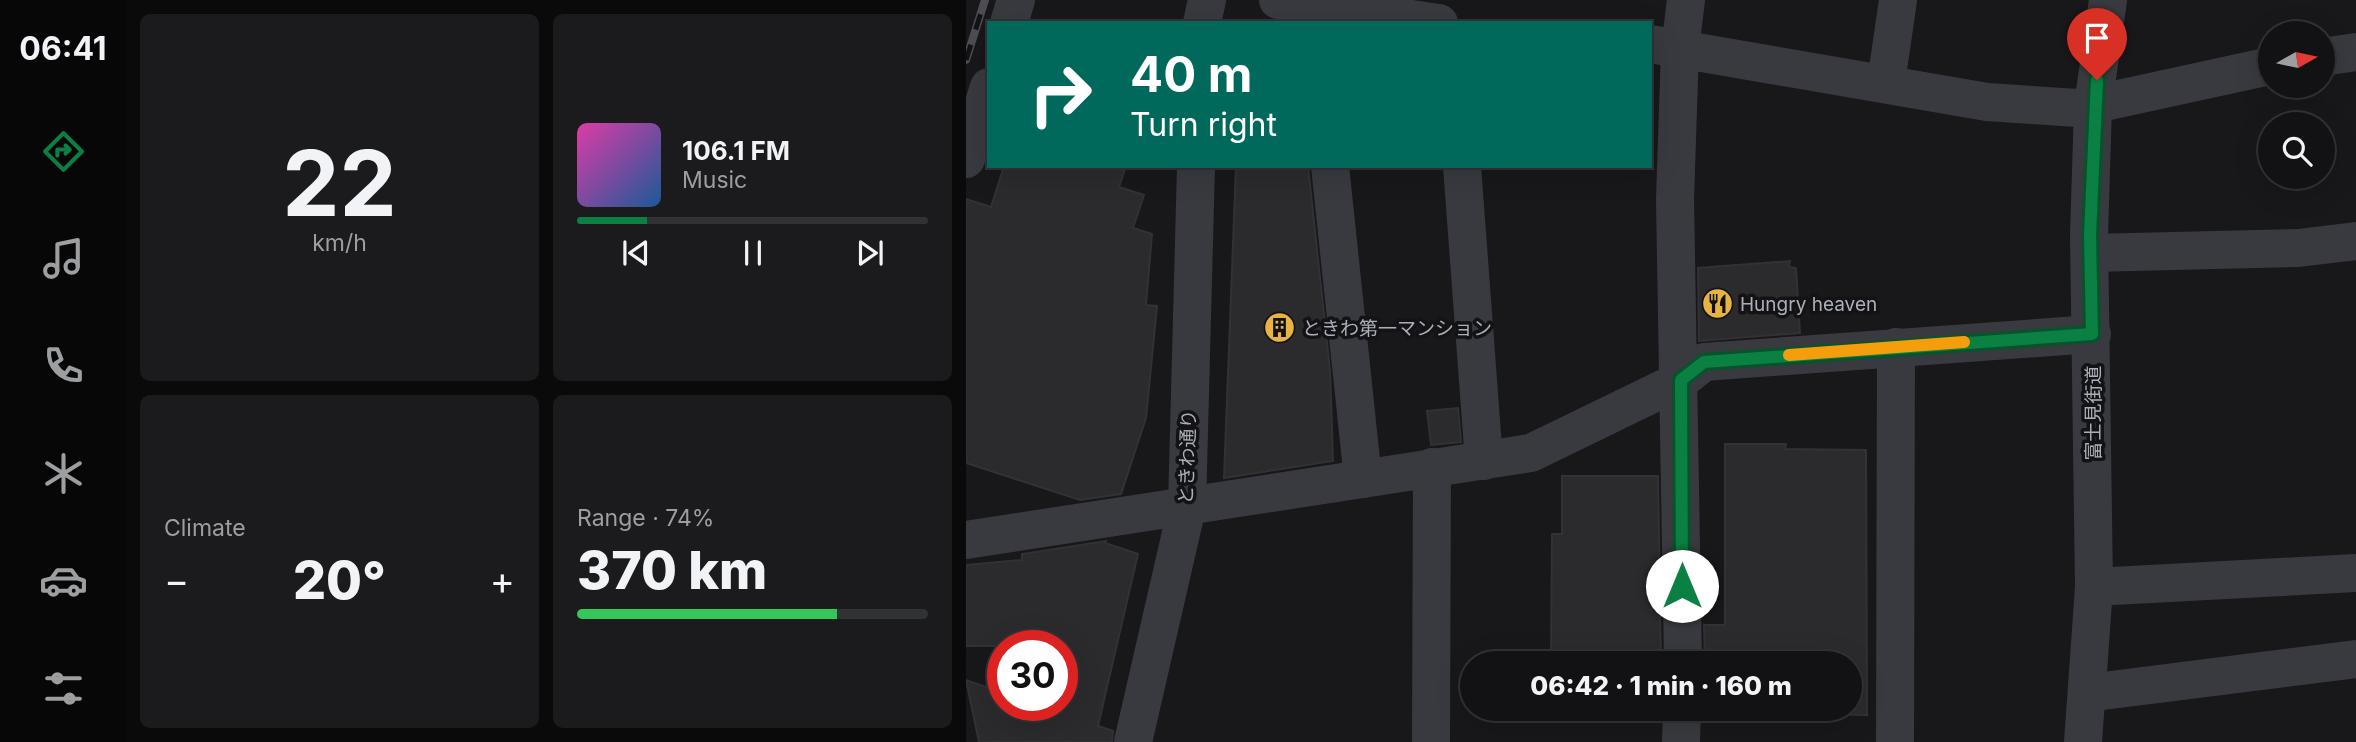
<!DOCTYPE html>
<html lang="en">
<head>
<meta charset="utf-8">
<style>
	:root { --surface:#121214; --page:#1b1b1d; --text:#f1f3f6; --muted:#9c9ea0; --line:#313234; --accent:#0b8043 }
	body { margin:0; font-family:Inter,"Noto Sans JP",sans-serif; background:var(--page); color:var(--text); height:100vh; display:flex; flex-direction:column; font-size:26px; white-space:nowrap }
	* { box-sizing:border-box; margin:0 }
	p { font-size:23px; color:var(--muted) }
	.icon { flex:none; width:38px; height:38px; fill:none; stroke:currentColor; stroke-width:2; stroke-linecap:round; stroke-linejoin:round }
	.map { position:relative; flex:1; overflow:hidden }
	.details { display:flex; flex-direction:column; gap:14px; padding:14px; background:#0a0a0b; width:840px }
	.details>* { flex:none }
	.hud { position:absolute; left:21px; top:21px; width:665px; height:147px; border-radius:0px; box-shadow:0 7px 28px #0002,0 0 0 2px var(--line); background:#00695c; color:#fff; overflow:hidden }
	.needle { width:46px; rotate:81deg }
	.buttons { position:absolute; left:1292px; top:21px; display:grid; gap:14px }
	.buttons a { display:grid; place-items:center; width:77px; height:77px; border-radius:50%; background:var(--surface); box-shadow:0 7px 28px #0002,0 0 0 2px var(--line); font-size:35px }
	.speed { position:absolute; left:21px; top:630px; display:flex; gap:14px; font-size:35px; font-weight:700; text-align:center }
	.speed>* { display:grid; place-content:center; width:91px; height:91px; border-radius:50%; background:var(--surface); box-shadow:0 7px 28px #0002,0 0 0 2px var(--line); line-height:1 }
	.speed .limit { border:10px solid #d22; background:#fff; color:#111 }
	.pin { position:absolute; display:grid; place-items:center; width:60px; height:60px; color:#fff; margin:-72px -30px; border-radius:50% 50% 50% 0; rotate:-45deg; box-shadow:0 0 7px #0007 }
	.pin .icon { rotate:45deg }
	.me { position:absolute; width:77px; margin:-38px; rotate:0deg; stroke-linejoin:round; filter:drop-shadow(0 0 5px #0008) }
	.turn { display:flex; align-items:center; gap:24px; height:147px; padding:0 28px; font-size:32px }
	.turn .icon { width:91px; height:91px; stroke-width:2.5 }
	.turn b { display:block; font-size:49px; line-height:60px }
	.big { font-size:52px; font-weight:800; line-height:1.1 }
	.details .widget { flex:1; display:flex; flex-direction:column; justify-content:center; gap:10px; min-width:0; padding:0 24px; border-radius:10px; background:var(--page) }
	.details .dial { align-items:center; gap:0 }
	.dial b { font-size:91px; line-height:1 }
	.song { display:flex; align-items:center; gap:21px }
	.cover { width:84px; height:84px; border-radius:10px; background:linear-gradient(135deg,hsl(320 70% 55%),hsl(210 70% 35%)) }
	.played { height:7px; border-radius:4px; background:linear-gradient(90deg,var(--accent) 20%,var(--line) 20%) }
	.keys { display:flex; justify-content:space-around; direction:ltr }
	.heat { display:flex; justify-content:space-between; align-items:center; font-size:38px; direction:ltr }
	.charge { height:10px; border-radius:5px; background:linear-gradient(90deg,#34c759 74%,var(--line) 0) }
	.details .tiles { flex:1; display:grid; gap:14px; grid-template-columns:repeat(2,1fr) }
	.trip { position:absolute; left:494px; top:651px; width:402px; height:70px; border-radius:35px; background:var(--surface); box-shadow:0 7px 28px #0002,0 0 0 2px var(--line); font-weight:800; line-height:70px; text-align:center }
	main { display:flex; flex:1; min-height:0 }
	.menu { display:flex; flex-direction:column; width:126px; justify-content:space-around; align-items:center; background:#070708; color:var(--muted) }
	.menu .icon { width:49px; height:49px }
	.menu .active { color:var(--accent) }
	.menu b { font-size:32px; color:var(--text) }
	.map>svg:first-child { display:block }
	.building { fill:#2b2b2e; stroke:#323236; stroke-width:2 }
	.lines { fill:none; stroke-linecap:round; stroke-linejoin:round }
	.minor { stroke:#393a3f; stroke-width:38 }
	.rail-casing { stroke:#4c4e54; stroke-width:8 }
	.rail { stroke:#131315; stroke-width:5; stroke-dasharray:16; stroke-linecap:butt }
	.route-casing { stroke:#07532c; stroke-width:18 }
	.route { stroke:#0b8043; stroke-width:12 }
	.slow { stroke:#f59e0b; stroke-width:12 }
	.labels { text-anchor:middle; stroke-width:7; stroke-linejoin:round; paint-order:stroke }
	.poi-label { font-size:19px; fill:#abafb9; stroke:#131315; text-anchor:start }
	.street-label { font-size:19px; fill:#abafb9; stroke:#131315 }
</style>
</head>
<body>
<main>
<nav class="menu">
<b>06:41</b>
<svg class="icon active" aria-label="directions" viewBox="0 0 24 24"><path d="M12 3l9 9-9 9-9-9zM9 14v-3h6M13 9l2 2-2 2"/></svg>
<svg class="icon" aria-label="music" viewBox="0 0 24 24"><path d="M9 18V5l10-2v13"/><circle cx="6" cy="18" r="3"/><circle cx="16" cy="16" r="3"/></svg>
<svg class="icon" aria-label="phone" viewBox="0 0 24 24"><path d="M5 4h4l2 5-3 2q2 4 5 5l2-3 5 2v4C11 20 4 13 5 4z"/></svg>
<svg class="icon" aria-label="climate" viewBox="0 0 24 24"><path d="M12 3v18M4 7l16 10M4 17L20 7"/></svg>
<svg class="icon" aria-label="car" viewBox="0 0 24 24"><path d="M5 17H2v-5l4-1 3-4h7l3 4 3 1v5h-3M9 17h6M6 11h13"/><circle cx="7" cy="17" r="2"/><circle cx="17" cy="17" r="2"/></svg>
<svg class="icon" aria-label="filters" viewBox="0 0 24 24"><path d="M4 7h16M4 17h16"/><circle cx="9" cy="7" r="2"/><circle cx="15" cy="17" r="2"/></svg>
</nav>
<section class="details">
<div class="tiles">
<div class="widget dial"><b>22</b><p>km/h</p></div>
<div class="widget">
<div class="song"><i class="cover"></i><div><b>106.1 FM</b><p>Music</p></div></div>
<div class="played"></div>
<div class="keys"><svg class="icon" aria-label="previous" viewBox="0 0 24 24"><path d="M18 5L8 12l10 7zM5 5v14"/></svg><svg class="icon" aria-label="pause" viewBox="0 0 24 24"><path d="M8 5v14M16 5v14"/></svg><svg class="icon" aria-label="next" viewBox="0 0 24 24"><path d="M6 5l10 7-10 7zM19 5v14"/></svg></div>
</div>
<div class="widget"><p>Climate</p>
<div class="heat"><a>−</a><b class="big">20°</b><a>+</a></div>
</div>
<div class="widget"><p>Range · 74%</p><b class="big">370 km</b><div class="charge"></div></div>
</div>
</section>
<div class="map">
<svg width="1390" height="742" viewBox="0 0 1390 742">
	<rect width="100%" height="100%" fill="#18181a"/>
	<!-- building -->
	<g class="building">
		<polygon points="38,166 160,166 153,187 178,195 167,228 186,234 180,305 191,306 180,418 155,494 114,500 0,463 0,199 25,207"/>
		<polygon points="270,166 342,166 364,370 367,461 258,478"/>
		<polygon points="824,261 823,267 830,268 834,333 733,341 732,268"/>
		<polygon points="492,408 495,442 465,445 461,411"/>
		<polygon points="759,444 820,444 819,449 900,450 901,715 808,714 808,709 884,709 884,663 739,663 738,625 759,625"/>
		<polygon points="596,476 692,476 695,663 585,663 586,534 596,534"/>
		<polygon points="140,541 139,543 172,554 132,726 147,731 146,742 13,742 0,680 37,693 37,705 72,705 96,713 96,646 0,646 0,565 56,560 56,554"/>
	</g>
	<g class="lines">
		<!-- minor -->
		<g class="minor">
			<polyline points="312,0 473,23"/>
			<polyline points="43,23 50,0"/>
			<polyline points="236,23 241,0"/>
			<polyline points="684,44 1021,102 1111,108 1304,66"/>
			<polyline points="1356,57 1390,52"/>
			<polyline points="920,83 932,0"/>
			<polyline points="0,159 23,87"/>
			<polyline points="364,166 397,479"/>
			<polyline points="496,166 518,461"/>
			<polyline points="1124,253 1332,248 1390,241"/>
			<polyline points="0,540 565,453 715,380 738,362 1126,334"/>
			<polyline points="1128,587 1390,573"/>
			<polyline points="717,663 709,199 714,49 720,0"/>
			<polyline points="1121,693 1390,659"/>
			<polyline points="167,742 221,507 230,166"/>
			<polyline points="465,742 466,467"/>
			<polyline points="715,742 716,709"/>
			<polyline points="929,742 930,347"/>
			<polyline points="1117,742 1128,587 1123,235 1127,106 1142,0"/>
		</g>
		<defs>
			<polyline id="rail" points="0,60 19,0"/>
		</defs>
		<!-- rail casing -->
		<use href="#rail" class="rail-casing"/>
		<!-- rail -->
		<use href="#rail" class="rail"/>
	</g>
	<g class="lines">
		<defs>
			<polyline id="route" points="716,586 715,380 738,362 1126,334 1124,235 1131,80"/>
		</defs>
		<!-- route casing -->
		<use href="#route" class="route-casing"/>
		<!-- route -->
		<use href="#route" class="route"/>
		<!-- slow -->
		<polyline class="slow" points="823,355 998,342"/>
	</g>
	<!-- icons -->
	<defs>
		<symbol id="restaurant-disc" viewBox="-11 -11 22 22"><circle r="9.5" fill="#e7b343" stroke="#131315"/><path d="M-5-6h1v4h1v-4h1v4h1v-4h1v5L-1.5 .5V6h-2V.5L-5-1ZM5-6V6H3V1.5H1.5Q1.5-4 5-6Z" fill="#111"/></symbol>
		<symbol id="building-disc" viewBox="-11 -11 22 22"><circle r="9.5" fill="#e7b343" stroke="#131315"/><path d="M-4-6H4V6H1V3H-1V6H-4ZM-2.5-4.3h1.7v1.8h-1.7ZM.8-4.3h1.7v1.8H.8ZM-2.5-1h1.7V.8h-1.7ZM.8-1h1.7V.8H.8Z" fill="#111"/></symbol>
	</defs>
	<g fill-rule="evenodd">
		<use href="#restaurant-disc" x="734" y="286" width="35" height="35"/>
		<use href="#building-disc" x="296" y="310" width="35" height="35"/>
	</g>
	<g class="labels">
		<!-- poi labels -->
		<g class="poi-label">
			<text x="774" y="311">Hungry heaven</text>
			<text x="336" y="335">ときわ第一マンション</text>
		</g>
		<!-- street labels -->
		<g class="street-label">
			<text transform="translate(1127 413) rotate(-90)" y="7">富士見街道</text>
			<text transform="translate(221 457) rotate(-88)" y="7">ときわ通り</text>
		</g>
	</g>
</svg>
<div class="buttons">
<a><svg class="needle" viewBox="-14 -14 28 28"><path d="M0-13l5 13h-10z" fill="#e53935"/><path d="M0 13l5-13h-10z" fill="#9c9ea0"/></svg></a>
<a><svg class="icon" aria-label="search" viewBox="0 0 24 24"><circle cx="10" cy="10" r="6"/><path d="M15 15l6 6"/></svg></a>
</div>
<div class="speed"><div class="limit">30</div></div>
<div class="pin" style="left:1131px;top:80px;background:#d93025"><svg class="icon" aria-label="arrive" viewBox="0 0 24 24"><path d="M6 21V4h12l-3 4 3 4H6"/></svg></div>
<svg class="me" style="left:716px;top:586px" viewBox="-20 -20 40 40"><circle r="19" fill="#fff"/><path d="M0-13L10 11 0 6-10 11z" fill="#0b8043"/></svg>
<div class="trip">06:42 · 1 min · 160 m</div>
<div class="hud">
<div class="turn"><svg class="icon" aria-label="right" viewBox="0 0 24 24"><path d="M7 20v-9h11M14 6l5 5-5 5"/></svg><div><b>40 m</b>Turn right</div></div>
</div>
</div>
</main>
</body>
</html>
